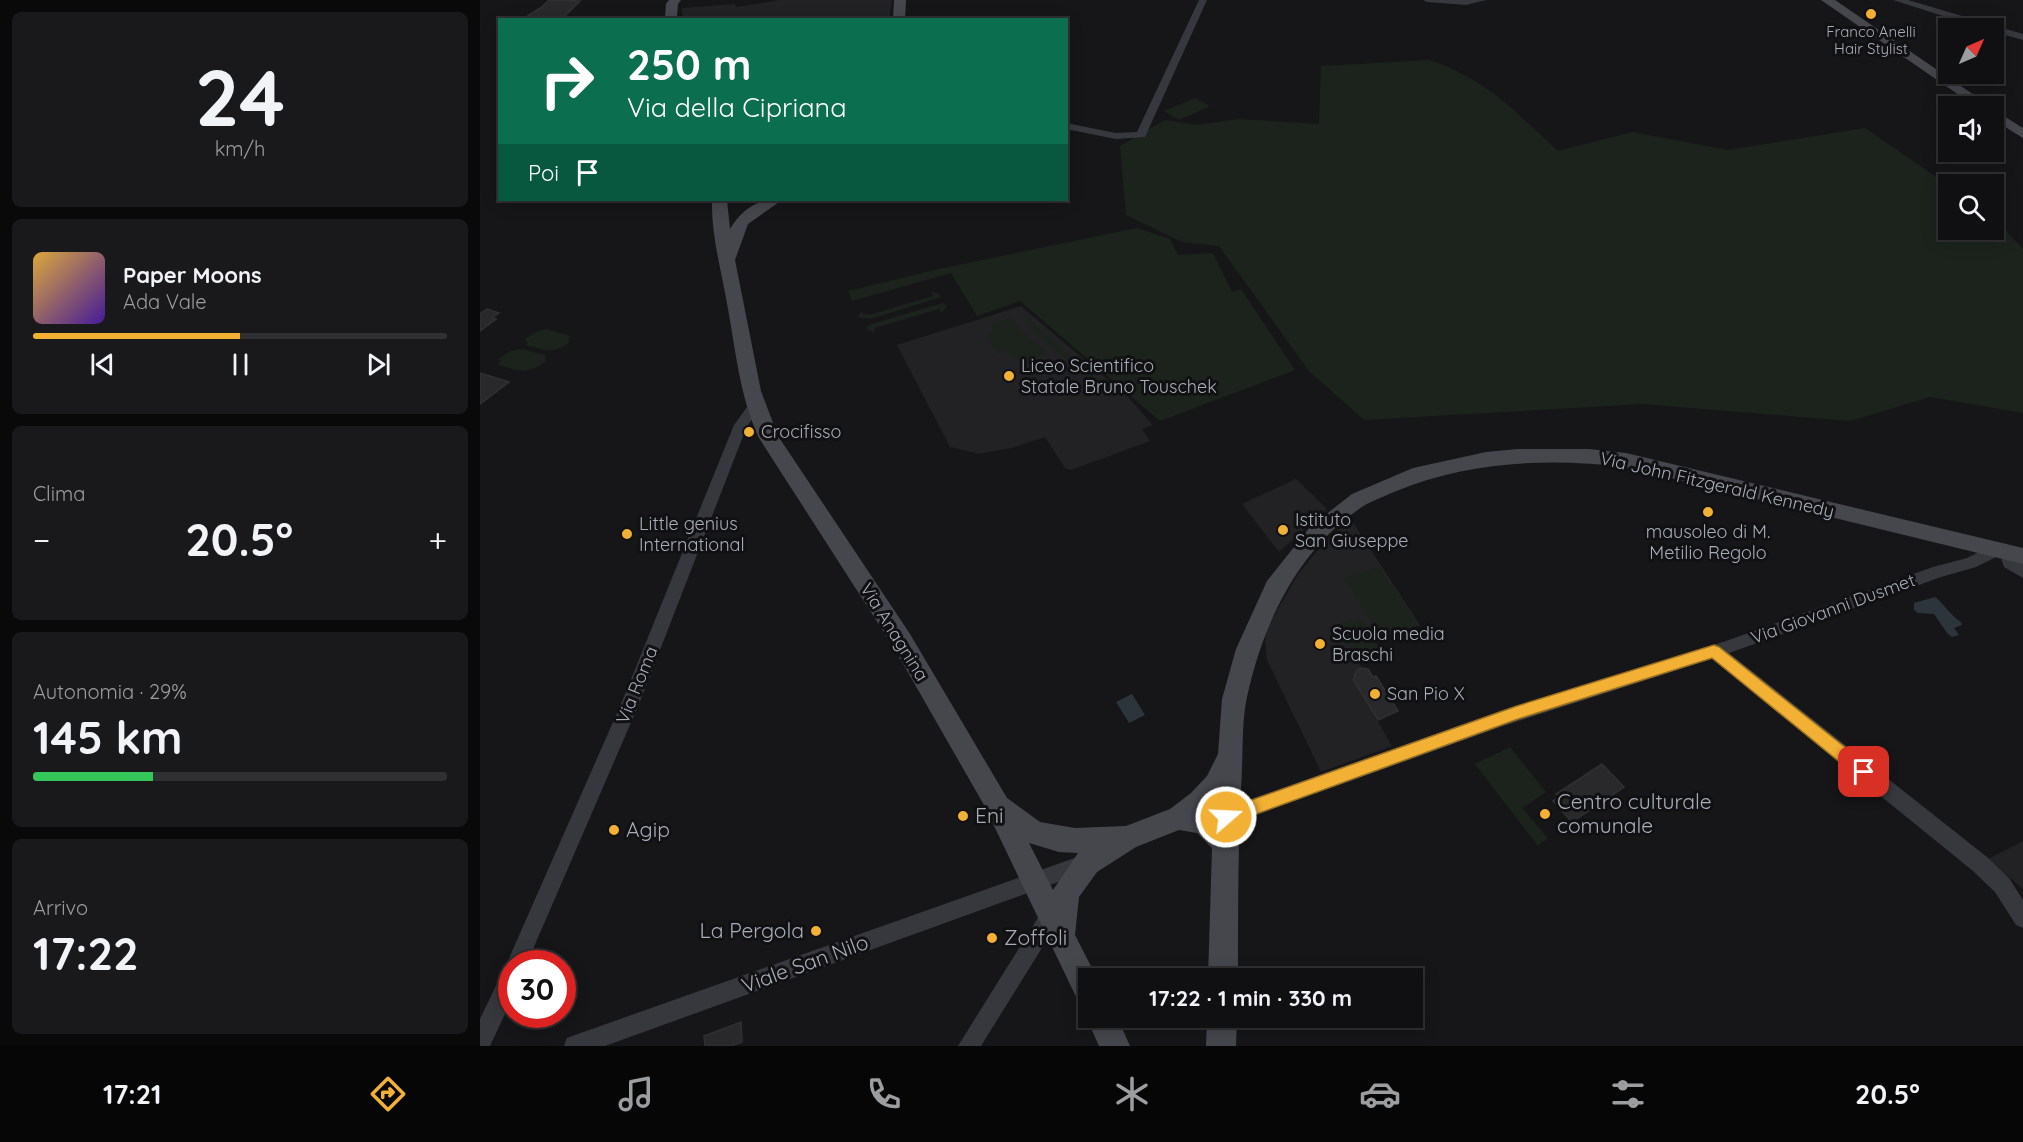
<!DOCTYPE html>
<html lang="it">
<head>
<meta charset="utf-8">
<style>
	:root { --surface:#101012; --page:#19191b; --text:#f1f3f6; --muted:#9c9d9f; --line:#303032; --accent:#f2b134 }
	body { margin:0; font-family:Quicksand,sans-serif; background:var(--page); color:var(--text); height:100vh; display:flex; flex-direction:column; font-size:22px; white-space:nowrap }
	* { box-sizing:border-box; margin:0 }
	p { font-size:20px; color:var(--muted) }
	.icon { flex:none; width:33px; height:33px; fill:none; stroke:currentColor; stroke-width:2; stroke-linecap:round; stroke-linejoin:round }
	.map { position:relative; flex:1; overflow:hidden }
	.drawer { display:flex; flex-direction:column; gap:12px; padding:12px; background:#09090a; width:480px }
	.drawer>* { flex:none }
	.hud { position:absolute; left:18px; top:18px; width:570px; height:183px; border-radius:0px; box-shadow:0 3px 15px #0003,0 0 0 2px var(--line); background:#0b6e4f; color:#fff; overflow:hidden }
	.needle { width:39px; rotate:45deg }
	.tools { position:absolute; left:1458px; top:18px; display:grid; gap:12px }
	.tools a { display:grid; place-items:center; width:66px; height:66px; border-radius:0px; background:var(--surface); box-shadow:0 3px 15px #0003,0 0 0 2px var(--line); font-size:30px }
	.speed { position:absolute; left:18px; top:950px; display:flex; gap:12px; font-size:30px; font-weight:700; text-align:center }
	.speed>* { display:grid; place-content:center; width:78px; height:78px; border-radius:50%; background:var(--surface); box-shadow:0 3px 15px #0003,0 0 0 2px var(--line); line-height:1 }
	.speed .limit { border:9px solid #d22; background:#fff; color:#111 }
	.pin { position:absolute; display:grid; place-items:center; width:51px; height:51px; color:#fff; margin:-26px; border-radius:12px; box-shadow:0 3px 9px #0006 }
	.me { position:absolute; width:66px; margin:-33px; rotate:71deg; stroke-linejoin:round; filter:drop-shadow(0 0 4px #0008) }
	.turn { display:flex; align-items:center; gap:21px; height:126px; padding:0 30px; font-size:27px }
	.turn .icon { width:78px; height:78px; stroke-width:2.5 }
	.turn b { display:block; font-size:42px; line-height:51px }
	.then { display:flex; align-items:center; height:57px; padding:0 30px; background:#0003; gap:12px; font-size:22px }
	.big { font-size:45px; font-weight:800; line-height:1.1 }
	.drawer .tile { flex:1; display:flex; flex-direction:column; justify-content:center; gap:9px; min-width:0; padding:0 21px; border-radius:9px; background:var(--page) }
	.drawer .dial { align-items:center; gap:0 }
	.dial b { font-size:78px; line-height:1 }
	.song { display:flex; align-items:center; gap:18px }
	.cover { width:72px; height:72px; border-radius:9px; background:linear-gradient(135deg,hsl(40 70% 55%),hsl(260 70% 35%)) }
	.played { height:6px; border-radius:3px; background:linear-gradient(90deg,var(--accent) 50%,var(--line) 50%) }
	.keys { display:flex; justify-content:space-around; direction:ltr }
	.heat { display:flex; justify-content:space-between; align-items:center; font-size:33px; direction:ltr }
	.charge { height:9px; border-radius:4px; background:linear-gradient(90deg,#34c759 29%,var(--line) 0) }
	.trip { position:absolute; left:598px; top:968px; width:345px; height:60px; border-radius:0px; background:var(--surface); box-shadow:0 3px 15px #0003,0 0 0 2px var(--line); font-weight:800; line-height:60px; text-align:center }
	.tab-bar { display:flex; height:96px; justify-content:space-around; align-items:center; background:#060607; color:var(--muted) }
	.tab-bar .icon { width:42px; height:42px }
	.tab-bar .active { color:var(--accent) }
	.tab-bar b { font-size:27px; color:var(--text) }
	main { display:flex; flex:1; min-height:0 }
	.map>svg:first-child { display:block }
	.built { fill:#222225 }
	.green { fill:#1c231d }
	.water { fill:#2c353c }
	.building { fill:#29292c; stroke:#303034; stroke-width:1.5 }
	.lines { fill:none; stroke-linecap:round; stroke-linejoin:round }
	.minor { fill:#37383d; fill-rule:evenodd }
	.tertiary { fill:#37383d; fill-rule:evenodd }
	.secondary { fill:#45474d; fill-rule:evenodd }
	.route { fill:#f2b134; stroke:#9d7322; stroke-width:1.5 }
	.poi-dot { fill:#f2b134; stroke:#111113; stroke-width:2 }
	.labels { text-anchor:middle; stroke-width:6; stroke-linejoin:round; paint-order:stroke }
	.far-poi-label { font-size:15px; fill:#a8adb8; stroke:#111113 }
	.poi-label { font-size:18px; fill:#a8adb8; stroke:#111113; text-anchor:start }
	.street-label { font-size:18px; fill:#a8adb8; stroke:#111113 }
	.near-poi-label { font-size:21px; fill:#a8adb8; stroke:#111113; text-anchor:start }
	.near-street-label { font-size:21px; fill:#a8adb8; stroke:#111113 }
</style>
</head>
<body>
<main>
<section class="drawer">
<div class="tile dial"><b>24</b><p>km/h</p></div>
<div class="tile">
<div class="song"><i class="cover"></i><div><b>Paper Moons</b><p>Ada Vale</p></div></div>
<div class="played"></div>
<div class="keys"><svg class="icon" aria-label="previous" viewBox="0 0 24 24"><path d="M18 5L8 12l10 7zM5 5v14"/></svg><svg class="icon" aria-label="pause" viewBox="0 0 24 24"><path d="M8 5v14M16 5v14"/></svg><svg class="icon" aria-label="next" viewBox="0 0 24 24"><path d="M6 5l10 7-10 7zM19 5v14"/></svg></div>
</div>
<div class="tile"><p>Clima</p>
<div class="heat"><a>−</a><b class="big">20.5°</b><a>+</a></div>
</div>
<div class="tile"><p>Autonomia · 29%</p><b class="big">145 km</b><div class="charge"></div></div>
<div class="tile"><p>Arrivo</p><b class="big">17:22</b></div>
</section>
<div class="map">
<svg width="1543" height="1046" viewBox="0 0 1543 1046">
	<rect width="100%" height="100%" fill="#161618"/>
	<!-- built -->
	<g class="built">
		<polygon points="300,0 412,0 409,19 207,20 202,14 202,8 254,4 257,7"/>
		<polygon points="541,306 648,397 673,425 662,429 670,441 591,470 585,468 565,437 531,448 499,454 470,447 417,345"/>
		<polygon points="816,479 847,509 799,552 762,504"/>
		<polygon points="870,518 940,625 895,640 900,652 878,660 882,668 872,677 912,746 841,772 787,660 785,637 790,623 818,574 842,545"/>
		<polygon points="1543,841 1543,889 1508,859"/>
	</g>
	<!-- green -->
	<g class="green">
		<path d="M949,60c56,18 87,52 129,91l74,-19 96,18 137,-22 83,57v45h46v-13l29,32v164l-93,-16 -80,24 -207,-17 -279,16 -55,-49 -90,-125 -37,-4 -56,-27 -6,-69 45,-26 33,5 40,-6 81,5 2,-58z"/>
		<polygon points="715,98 730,106 699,120 684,111"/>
		<polygon points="657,228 690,239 698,255 733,253 752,292 761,289 815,370 680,421 540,301 497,316 471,273 372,301 368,291 459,269"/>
		<polygon points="451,292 458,293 461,297 390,319 377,317 381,312 389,315 453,296"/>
		<polygon points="463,303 467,306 462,313 459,309 395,328 394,333 386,328 391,324"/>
		<polygon points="531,318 539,326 538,328 567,352 542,364 514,339 526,351 518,354 506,335 512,333 511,323"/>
		<polygon points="549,319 636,395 630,399 543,322"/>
		<path d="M66,329l24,7 -2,4 2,2c-15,12 -26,8 -44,3l2,-3 -4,-2 12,-8z"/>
		<path d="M42,349l23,6 1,6c-18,14 -27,10 -47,4l2,-4 -2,-2 11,-8z"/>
		<polygon points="900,567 938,625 901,638 864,578"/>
		<polygon points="880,617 900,652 878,660 857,625"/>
		<polygon points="1030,747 1066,792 1042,808 1068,838 1058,846 995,764"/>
	</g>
	<!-- water -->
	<g class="water">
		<path d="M1455,597c9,7 16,19 26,25l1,3 -8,3 5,7 -7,2 -5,-4 -13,-19 -16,-1 -4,-3v-7z"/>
		<polygon points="652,694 665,715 649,723 636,702"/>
	</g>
	<!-- building -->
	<g class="building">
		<polygon points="69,0 100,1 81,20 41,20 62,7"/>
		<polygon points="7,309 19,313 12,318 16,319 0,331 0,314"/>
		<polygon points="0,373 29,382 0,404"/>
		<polygon points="882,668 888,669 893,677 896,676 918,711 898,720 873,679 877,670"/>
		<polygon points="1122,764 1144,787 1092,822 1073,801 1079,797 1076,794"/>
		<polygon points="261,1022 262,1042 251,1046 225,1046 224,1036"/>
	</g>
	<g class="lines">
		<!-- minor -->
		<g class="minor">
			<polygon points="719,0 727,0 665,137 636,139 586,129 586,123 636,133 657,132"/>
			<polygon points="943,0 1006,0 986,5 947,2"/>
			<polygon points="275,402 282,406 267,426 159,704 47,963 32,963 32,999 10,1046 0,1046 0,1019 25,967 28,965 30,956 141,704 254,425 270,403"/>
			<polygon points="1515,544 1522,549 1532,549 1536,560 1543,564 1543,578 1524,567 1520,555 1496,567 1461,577 1249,653 1507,857 1529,878 1543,900 1543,928 1536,925 1515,892 1493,871 1232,659 1023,726 746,826 739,823 737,817 739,811 746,808 1023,710 1243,642 1453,567 1487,558"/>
			<polygon points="606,854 613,856 616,863 613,870 606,872 125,1046 84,1046 87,1038 95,1035"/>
			<polygon points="571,905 578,908 581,915 578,922 501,1046 478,1046 564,908"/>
		</g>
		<!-- tertiary -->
		<polygon class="tertiary" points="1413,0 1428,0 1543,34 1543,40 1514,32 1514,28 1501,28"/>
		<!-- secondary -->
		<g class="secondary">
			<polygon points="189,0 201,0 198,4 197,17 200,20 185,18 186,4"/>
			<polygon points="414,0 426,0 425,20 413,20"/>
			<polygon points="1341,0 1355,0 1510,106 1495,106"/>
			<polygon points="1514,110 1543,128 1543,138 1514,120"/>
			<path d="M232,200h15l3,29c12,-20 28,-31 52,-29l-34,24 -13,36 26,131 17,45 132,198 97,164 33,24 35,6 51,-2 44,-17 21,-16 16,-17 11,-22 4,-55 14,-50 31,-68 43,-54 42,-33 61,-26 73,-16 31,-3h72l37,4 397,95v16l-397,-97c-79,-9 -158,-6 -232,25 -9,4 -20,8 -29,13 -66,42 -102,118 -118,192 -5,23 -4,49 -5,72 -4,70 -4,139 -4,209h-30l4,-130 -15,-15 -18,-3 -43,17 -39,25 -18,25 -4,38 22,43h-8v30l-10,-5 -95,-198 -90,-157 -135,-210c-19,-41 -23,-85 -31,-129 -6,-36 -17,-73 -16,-109zM734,805l-1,9 -5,-2zM549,843l30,9 19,1 -25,37z"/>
			<polygon points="609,1010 609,1017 637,1017 650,1046 619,1046 606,1017"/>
			<polygon points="727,1017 757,1017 756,1046 726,1046"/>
		</g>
	</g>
	<!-- route -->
	<polygon class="route" points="1234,645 1239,647 1390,767 1393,772 1390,777 1384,780 1378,777 1232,658 1038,719 746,825 740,823 738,817 740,811 746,809 1037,706"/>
	<!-- markers -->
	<g class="poi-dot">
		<circle cx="1391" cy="14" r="6"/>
		<circle cx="529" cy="376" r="6"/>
		<circle cx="269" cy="432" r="6"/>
		<circle cx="1228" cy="512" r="6"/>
		<circle cx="803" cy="530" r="6"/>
		<circle cx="147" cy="534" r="6"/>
		<circle cx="840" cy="644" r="6"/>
		<circle cx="895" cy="694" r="6"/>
		<circle cx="1065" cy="814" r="6"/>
		<circle cx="483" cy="816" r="6"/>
		<circle cx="134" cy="830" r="6"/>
		<circle cx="336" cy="931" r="6"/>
		<circle cx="512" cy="938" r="6"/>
	</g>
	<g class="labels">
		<!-- far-poi labels -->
		<g class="far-poi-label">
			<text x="1391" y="37">Franco Anelli<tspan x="1391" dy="17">Hair Stylist</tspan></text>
		</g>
		<!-- poi labels -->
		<g class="poi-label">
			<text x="541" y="372">Liceo Scientifico<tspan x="541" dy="21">Statale Bruno Touschek</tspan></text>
			<text x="281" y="438">Crocifisso</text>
			<text x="815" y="526">Istituto<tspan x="815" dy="21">San Giuseppe</tspan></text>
			<text x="159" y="530">Little genius<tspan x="159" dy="21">International</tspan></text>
			<text x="1228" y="538" text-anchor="middle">mausoleo di M.<tspan x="1228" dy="21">Metilio Regolo</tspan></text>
			<text x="852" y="640">Scuola media<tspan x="852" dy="21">Braschi</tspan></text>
			<text x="907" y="700">San Pio X</text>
		</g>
		<!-- street labels -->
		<g class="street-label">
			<text transform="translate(1237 485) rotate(13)" y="6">Via John Fitzgerald Kennedy</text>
			<text transform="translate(1353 609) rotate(-20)" y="6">Via Giovanni Dusmet</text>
			<text transform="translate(414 632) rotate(58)" y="6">Via Anagnina</text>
			<text transform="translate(157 685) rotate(-68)" y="6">Via Roma</text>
		</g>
		<!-- near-poi labels -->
		<g class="near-poi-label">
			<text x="1077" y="809">Centro culturale<tspan x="1077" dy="24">comunale</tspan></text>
			<text x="495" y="823">Eni</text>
			<text x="146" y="837">Agip</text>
			<text x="324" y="938" text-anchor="end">La Pergola</text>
			<text x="524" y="945">Zoffoli</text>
		</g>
		<!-- near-street labels -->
		<g class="near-street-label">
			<text transform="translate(325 964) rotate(-20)" y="7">Viale San Nilo</text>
		</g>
	</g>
</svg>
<div class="tools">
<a><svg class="needle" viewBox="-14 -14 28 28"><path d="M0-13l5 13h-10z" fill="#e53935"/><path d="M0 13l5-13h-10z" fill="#9c9d9f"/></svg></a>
<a><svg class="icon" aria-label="sound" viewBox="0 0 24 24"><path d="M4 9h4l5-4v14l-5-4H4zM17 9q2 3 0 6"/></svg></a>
<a><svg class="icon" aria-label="search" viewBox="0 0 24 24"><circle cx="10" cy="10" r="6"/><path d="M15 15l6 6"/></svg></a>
</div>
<div class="speed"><div class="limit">30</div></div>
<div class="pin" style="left:1384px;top:772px;background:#d93025"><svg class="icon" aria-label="arrive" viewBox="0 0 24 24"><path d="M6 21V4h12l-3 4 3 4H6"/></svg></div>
<svg class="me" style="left:746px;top:817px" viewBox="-20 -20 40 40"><circle r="17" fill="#f2b134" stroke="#fff" stroke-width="3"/><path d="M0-11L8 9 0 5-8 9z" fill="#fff"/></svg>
<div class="trip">17:22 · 1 min · 330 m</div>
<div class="hud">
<div class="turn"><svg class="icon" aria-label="right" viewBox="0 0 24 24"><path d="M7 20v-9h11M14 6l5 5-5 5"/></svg><div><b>250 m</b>Via della Cipriana</div></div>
<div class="then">Poi<svg class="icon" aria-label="arrive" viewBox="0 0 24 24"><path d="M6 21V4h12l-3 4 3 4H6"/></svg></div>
</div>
</div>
</main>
<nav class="tab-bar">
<b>17:21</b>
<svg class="icon active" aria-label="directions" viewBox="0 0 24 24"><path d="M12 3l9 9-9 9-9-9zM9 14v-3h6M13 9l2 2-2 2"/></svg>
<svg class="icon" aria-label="music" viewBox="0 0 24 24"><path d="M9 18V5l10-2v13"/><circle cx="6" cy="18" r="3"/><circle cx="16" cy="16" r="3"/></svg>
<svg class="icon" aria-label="phone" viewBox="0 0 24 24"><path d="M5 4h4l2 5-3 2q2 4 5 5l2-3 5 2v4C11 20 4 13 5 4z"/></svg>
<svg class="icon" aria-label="climate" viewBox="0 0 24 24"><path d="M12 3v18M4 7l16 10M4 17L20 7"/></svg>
<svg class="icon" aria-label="car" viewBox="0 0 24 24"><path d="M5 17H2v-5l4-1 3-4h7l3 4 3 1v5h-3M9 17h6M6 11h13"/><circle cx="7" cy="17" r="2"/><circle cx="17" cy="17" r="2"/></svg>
<svg class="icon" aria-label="filters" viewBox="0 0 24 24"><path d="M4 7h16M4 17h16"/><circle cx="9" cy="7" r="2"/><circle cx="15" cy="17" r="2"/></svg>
<b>20.5°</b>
</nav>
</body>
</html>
